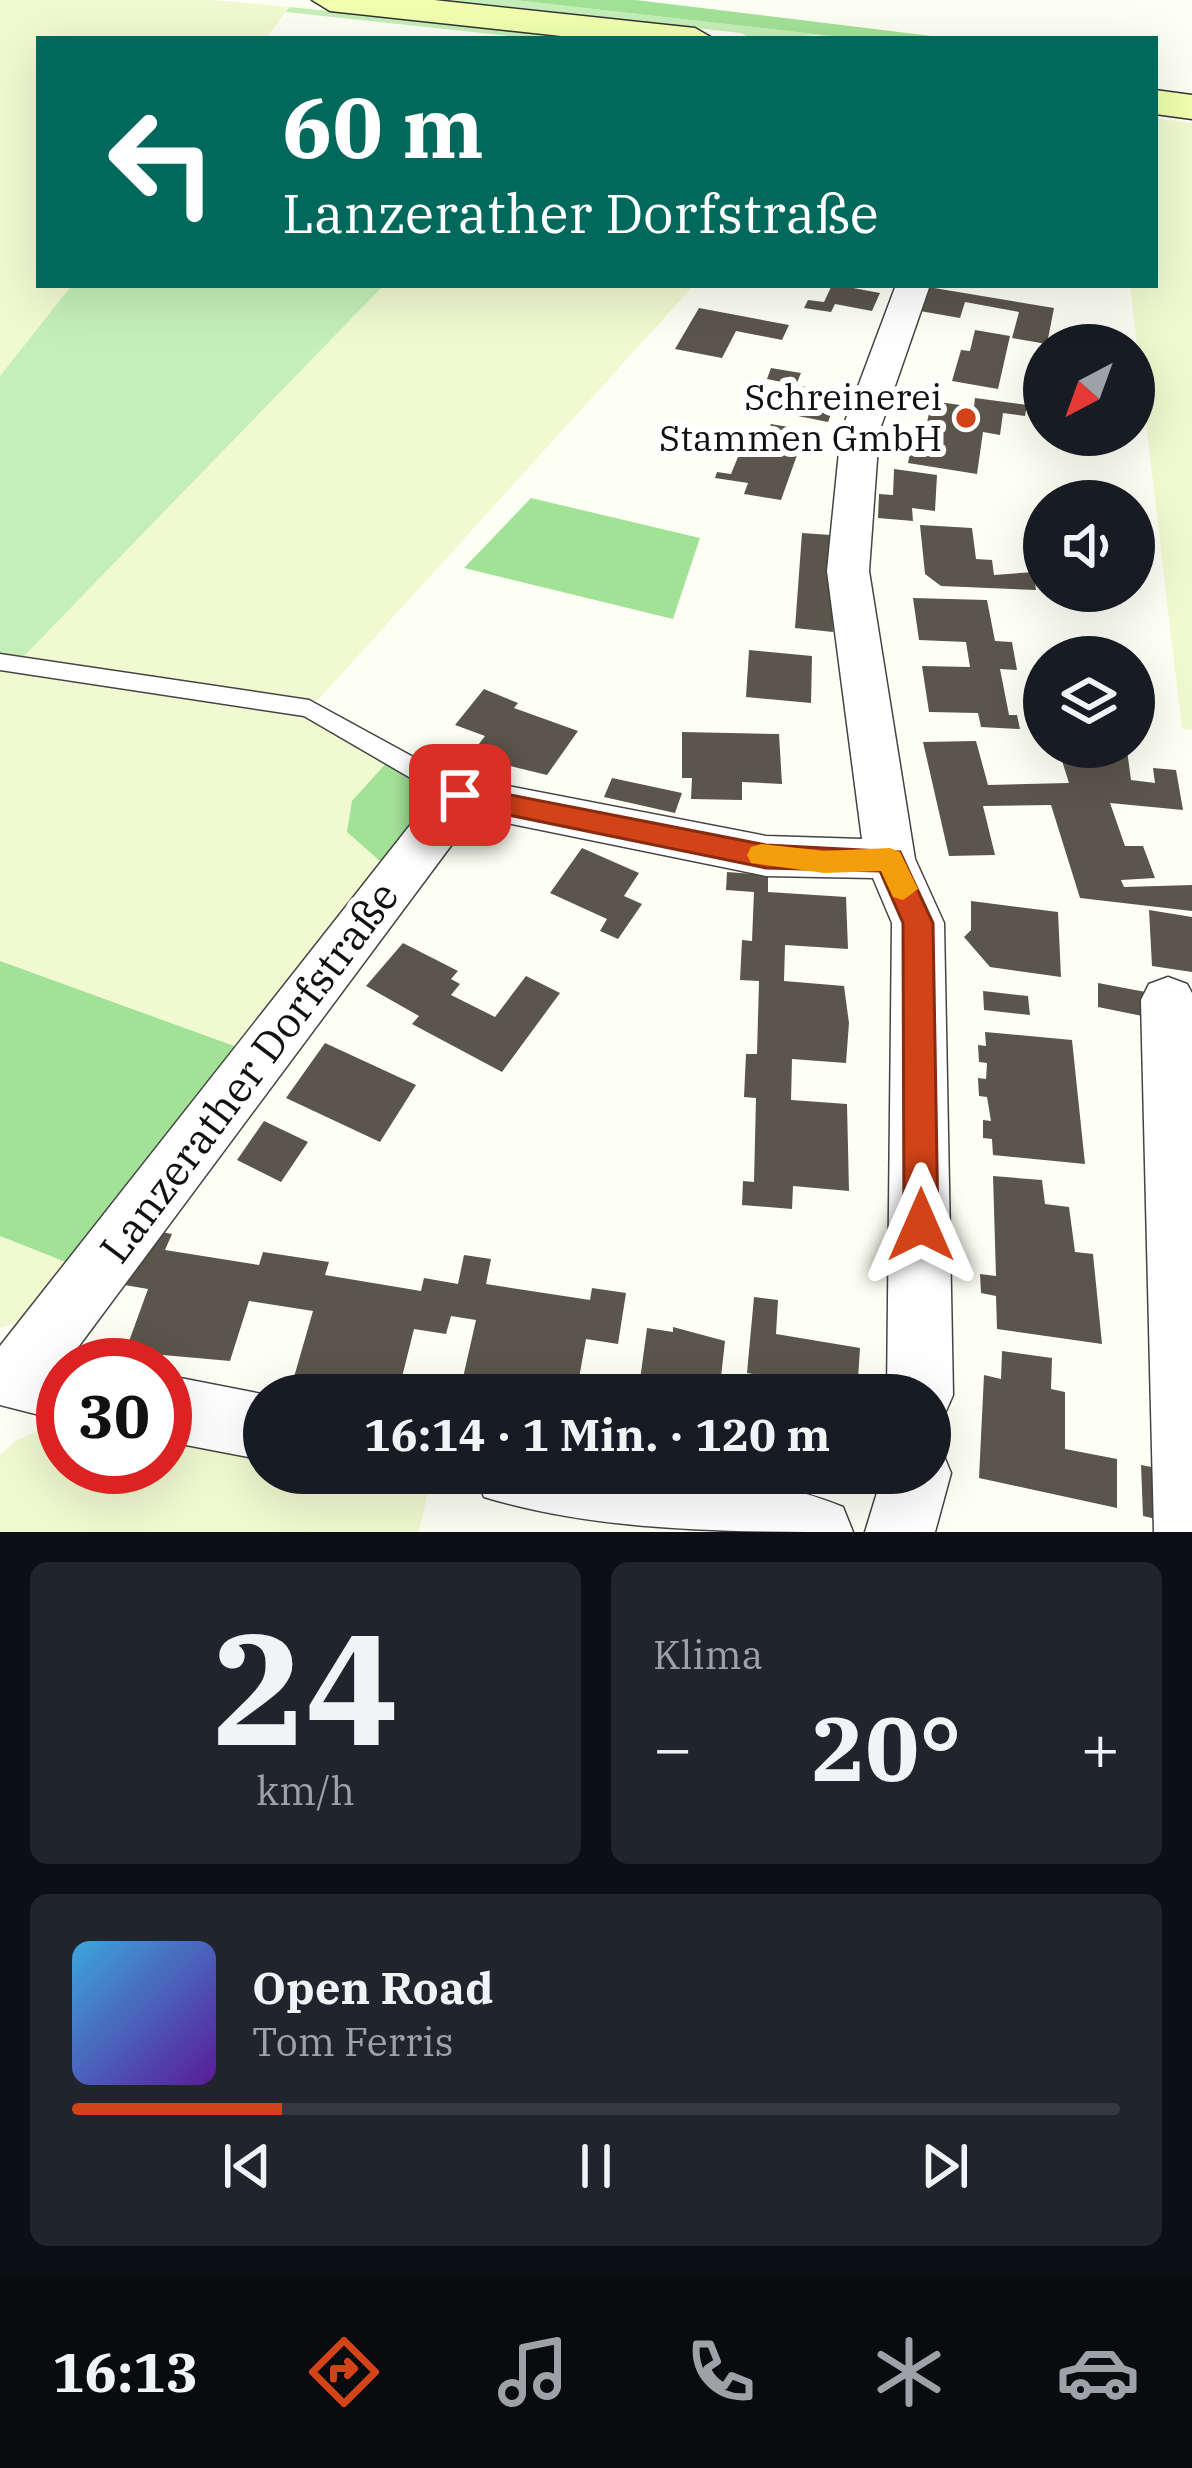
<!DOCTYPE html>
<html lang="de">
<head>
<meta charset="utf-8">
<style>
	:root { --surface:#171b24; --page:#20242c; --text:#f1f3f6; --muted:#9ea1a6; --line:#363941; --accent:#d24318 }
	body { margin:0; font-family:"IBM Plex Serif",serif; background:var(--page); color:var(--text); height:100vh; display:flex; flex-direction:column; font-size:45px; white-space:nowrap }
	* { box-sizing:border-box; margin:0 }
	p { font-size:39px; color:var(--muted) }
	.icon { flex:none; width:66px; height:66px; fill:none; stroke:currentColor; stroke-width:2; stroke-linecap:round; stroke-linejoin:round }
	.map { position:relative; height:1532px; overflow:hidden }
	.drawer { display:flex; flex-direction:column; gap:30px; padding:30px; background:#0d0f14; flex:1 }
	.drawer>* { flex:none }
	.banner { position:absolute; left:36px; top:36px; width:1122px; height:252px; border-radius:0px; box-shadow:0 12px 48px #0002; background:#00695c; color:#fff; overflow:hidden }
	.needle { width:78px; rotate:221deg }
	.buttons { position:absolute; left:1023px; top:324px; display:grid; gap:24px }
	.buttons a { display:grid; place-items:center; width:132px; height:132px; border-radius:50%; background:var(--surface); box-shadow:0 12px 48px #0002; font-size:60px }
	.speed { position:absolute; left:36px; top:1338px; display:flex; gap:24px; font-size:60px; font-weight:700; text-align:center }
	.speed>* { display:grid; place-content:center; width:156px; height:156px; border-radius:50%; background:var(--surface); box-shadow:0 12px 48px #0002; line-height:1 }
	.speed .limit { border:18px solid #d22; background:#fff; color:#111 }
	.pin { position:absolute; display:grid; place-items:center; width:102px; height:102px; color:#fff; margin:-51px; border-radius:24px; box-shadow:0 6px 18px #0006 }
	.me { position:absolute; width:132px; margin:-66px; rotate:0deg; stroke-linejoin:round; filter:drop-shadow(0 0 9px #0008) }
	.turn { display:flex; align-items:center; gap:42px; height:252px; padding:0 48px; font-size:54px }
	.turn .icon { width:156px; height:156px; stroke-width:2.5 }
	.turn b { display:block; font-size:84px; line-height:102px }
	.big { font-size:90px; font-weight:700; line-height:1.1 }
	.drawer .card { flex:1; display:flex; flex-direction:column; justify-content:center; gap:18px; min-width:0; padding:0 42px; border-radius:18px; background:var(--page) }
	.drawer .dial { align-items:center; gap:0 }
	.dial b { font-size:156px; line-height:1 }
	.song { display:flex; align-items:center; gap:36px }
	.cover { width:144px; height:144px; border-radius:18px; background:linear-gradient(135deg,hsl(200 70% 55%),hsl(270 70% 35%)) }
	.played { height:12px; border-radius:6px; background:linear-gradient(90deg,var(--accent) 20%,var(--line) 20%) }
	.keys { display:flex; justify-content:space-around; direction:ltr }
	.heat { display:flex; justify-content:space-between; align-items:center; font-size:66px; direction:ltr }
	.drawer .tiles { flex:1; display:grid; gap:30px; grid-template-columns:1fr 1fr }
	.card:last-child { grid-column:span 2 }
	.trip { position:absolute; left:243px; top:1374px; width:708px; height:120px; border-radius:60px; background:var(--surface); box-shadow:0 12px 48px #0002; font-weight:700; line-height:120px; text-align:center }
	.dock { display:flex; height:192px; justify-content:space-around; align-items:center; background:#090b0e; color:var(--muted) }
	.dock .icon { width:84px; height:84px }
	.dock .current { color:var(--accent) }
	.dock b { font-size:54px; color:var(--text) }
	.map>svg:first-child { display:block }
	.farmland { fill:#f1f9d0 }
	.green { fill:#c5efb8 }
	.forest { fill:#a2e296 }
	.building { fill:#5b564b }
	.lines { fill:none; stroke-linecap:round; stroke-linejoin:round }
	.lane-casing { stroke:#444; stroke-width:3 }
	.street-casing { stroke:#444; stroke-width:3 }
	.secondary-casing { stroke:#333; stroke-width:3 }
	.lane { fill:#fff; fill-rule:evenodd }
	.street { fill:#fff; fill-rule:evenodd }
	.secondary { fill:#f1ffaf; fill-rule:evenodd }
	.route { fill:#d24318; stroke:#882c10; stroke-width:3 }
	.slow { fill:#f59e0b }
	.poi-dot { fill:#d24318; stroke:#fff; stroke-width:4.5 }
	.labels { text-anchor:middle; stroke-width:12; stroke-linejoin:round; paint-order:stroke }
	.far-poi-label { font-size:36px; fill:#111; stroke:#fff; text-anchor:end }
	.street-label { font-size:42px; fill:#111; stroke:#fff }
</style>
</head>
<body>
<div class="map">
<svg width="1192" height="1532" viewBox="0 0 1192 1532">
	<rect width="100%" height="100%" fill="#fefff4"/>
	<!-- farmland -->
	<g class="farmland">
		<polygon points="0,0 213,0 290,7 265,39 39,39 39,285 72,285 0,376"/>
		<polygon points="1155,118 1192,123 1192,730 1182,729 1130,285 1155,285"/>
		<polygon points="384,285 694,285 317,701 24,656"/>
		<polygon points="0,665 307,712 390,759 389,869 248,1051 0,961"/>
		<polygon points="0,1236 86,1270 44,1311 0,1328"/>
		<polygon points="63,1420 63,1467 165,1467 165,1429 264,1446 264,1473 431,1477 419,1532 0,1532 0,1455 17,1440"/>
	</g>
	<!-- green -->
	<g class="green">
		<polygon points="450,0 514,0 858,39 815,35 753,39 740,33"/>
		<polygon points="290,7 600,39 537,39 286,12"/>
		<polygon points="72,285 384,285 24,656 0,653 0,376"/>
	</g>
	<!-- forest -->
	<g class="forest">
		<polygon points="514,0 636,0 956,39 858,39"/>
		<polygon points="531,498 700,538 673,619 464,568"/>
		<polygon points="390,759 443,796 389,869 347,832 352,801"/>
		<polygon points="0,961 248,1051 86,1270 0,1236"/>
	</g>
	<!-- building -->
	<g class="building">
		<polygon points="832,285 837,285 880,293 872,311 835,304 831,312 804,308 808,300 824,302"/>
		<polygon points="928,287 1054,308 1047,344 1012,338 1019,312 965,302 960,318 920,311"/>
		<polygon points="699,308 789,325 782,340 736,331 722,358 675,349"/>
		<polygon points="975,330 1010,336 998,389 952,381 961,350 970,351"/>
		<polygon points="771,368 801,373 796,385 767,379"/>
		<polygon points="795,385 839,393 828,422 783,413"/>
		<polygon points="975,398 1027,405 1025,416 1003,413 1000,435 983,432 977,474 908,463 916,423 927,422 932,401 974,407"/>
		<polygon points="771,424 806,430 781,500 744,494 748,483 715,478 717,472 731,474 745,440 732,437 733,432 766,438"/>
		<polygon points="894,469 937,475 935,511 912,508 913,521 878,518 879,494 893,495"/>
		<polygon points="920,525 972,528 976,559 992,560 994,575 1034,572 1036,590 941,586 925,574"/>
		<polygon points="802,533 831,535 833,632 795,628"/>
		<polygon points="913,598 987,600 995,641 1012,642 1017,670 1000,669 1009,715 1017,715 1020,729 981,727 978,713 929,712 922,666 970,667 966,642 919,640"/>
		<polygon points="749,650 812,656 811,703 746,697"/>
		<polygon points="484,689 518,703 514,708 578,731 547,775 493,762 497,757 475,749 485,736 455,725"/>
		<polygon points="682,732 779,734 782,784 742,782 742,800 691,799 692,778 682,778"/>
		<polygon points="976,741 988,785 1069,783 1058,748 1127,750 1131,780 1155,783 1153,768 1176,770 1183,810 1110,803 1125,846 1143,846 1155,878 1121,880 1124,887 1192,885 1192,911 1080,898 1051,805 983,806 995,855 949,856 923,742"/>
		<polygon points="612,778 682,793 675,813 604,797"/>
		<polygon points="582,848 639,873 624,896 642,904 618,939 600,931 607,919 550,893"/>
		<polygon points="727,872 768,875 768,892 846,897 848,949 785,945 784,981 844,986 849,1023 846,1063 792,1059 791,1100 847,1104 849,1191 793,1186 792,1209 742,1205 743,1181 754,1182 756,1098 744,1097 746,1054 757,1054 759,981 740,980 742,940 752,941 754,892 726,890"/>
		<polygon points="971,901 1058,912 1061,977 990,967 964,937 971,930"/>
		<polygon points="1149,910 1192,917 1192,972 1152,966"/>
		<polygon points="403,943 458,971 451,979 460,984 451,995 495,1017 526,976 560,993 502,1072 412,1024 419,1016 366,986"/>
		<polygon points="1098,983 1151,993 1152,1018 1098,1007"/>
		<polygon points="983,991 1028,996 1030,1015 984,1010"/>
		<polygon points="985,1032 1072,1040 1085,1164 993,1155 992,1139 983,1138 983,1120 991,1121 987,1097 979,1096 978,1078 986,1079 987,1063 979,1062 978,1045 986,1046"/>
		<polygon points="325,1043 416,1085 380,1142 286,1098"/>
		<polygon points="264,1121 308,1142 281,1182 237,1160"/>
		<polygon points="993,1176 1042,1180 1045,1204 1069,1207 1075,1252 1093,1254 1102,1344 997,1329 996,1296 981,1293 980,1274 996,1276"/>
		<polygon points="151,1230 172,1234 165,1250 259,1265 263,1252 329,1262 325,1275 421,1291 424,1278 458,1284 464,1255 491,1259 486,1284 590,1300 592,1288 626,1293 618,1344 586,1339 576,1395 495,1392 496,1387 462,1382 476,1320 451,1316 446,1334 414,1329 399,1389 373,1384 372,1389 294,1377 313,1311 249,1301 230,1361 152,1354 154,1349 128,1344 148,1289 113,1283"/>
		<polygon points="754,1297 778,1300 776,1334 860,1348 857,1395 770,1395 772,1377 747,1373"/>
		<polygon points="673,1327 725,1341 719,1395 638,1395 647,1328 673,1332"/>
		<polygon points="1002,1351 1052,1358 1051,1389 1065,1392 1065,1449 1117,1459 1117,1508 979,1478 984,1375 1001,1379"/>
		<polygon points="1141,1465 1167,1470 1169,1522 1143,1516"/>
	</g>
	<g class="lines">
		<defs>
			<polygon id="lane" points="0,654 309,700 470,788 473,795 470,802 452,802 304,716 0,670"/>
			<g id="street">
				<polygon points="896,285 930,285 879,432 869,571 915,859 944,923 953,1395 943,1418 930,1424 930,1395 887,1395 892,923 873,878 766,876 473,816 70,1358 86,1365 63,1365 63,1421 0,1405 0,1346 444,782 461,777 766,836 862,839 827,571 841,432"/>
				<polygon points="1168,977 1187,984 1192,993 1192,1532 1154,1532 1141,1000 1149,984"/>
				<polygon points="165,1375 267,1395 264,1460 165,1441"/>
				<polygon points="930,1444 941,1449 951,1473 935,1532 865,1532 883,1473 930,1473"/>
				<path d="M474,1473c121,0 254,-13 369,34l10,25c-122,0 -254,0 -369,-35z"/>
			</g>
			<g id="secondary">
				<polygon points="312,0 434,0 695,28 714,39 589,39 330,11"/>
				<polygon points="1155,90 1192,95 1192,119 1155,114"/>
			</g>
		</defs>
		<!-- lane casing -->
		<use href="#lane" class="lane-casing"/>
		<!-- street casing -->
		<use href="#street" class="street-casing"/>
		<!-- secondary casing -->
		<use href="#secondary" class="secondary-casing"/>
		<!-- lane -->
		<use href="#lane" class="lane"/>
		<!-- street -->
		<use href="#street" class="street"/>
		<!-- secondary -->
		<use href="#secondary" class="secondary"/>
	</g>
	<!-- route -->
	<polygon class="route" points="460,785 766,845 900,852 933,923 938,1225 933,1236 921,1241 909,1236 904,1225 903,923 880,871 766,868 460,805 447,795"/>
	<!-- slow -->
	<polygon class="slow" points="761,844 824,851 890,848 900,852 918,889 903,900 893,897 881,871 824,873 751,863 747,855 751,847"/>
	<!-- markers -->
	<circle class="poi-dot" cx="966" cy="418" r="12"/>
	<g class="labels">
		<!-- far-poi labels -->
		<g class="far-poi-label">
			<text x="942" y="410">Schreinerei<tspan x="942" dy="41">Stammen GmbH</tspan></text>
		</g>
		<!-- street labels -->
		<g class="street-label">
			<text transform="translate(249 1072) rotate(-53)" y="15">Lanzerather Dorfstraße</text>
		</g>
	</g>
</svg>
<div class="buttons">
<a><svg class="needle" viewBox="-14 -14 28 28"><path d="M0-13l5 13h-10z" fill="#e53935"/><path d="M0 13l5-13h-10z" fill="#9ea1a6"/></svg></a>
<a><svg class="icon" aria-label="sound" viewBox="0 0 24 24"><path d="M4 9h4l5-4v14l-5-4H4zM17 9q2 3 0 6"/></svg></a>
<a><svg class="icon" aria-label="layers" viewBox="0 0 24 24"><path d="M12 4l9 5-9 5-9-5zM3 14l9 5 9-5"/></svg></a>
</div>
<div class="speed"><div class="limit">30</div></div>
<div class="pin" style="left:460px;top:795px;background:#d93025"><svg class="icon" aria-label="arrive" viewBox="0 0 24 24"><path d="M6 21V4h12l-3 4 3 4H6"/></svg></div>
<svg class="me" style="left:921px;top:1225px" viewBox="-20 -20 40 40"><path d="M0-17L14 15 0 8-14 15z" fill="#d24318" stroke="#fff" stroke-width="4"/></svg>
<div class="trip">16:14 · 1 Min. · 120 m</div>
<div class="banner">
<div class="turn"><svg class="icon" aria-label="left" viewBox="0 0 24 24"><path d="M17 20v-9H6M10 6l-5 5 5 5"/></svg><div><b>60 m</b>Lanzerather Dorfstraße</div></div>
</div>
</div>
<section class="drawer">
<div class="tiles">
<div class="card dial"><b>24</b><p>km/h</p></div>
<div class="card"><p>Klima</p>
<div class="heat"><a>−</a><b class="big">20°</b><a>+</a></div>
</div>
<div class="card">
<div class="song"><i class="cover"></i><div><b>Open Road</b><p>Tom Ferris</p></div></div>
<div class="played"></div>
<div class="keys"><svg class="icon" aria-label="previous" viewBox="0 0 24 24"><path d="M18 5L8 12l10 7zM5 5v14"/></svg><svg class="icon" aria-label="pause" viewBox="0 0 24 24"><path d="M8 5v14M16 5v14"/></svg><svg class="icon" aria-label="next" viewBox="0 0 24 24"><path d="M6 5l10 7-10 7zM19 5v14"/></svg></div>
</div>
</div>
</section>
<nav class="dock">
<b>16:13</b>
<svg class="icon current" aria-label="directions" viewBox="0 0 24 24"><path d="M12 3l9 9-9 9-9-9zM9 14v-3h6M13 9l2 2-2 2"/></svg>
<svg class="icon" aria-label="music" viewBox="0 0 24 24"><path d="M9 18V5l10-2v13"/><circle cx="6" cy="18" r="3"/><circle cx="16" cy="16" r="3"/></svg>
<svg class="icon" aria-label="phone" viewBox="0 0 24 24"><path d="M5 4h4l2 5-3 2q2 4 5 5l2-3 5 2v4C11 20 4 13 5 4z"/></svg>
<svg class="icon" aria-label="climate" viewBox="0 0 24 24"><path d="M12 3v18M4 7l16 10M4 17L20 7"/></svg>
<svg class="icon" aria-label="car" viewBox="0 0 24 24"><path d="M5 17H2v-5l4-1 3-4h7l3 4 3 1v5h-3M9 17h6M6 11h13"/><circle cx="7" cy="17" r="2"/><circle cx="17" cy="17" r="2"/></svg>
</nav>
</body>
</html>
